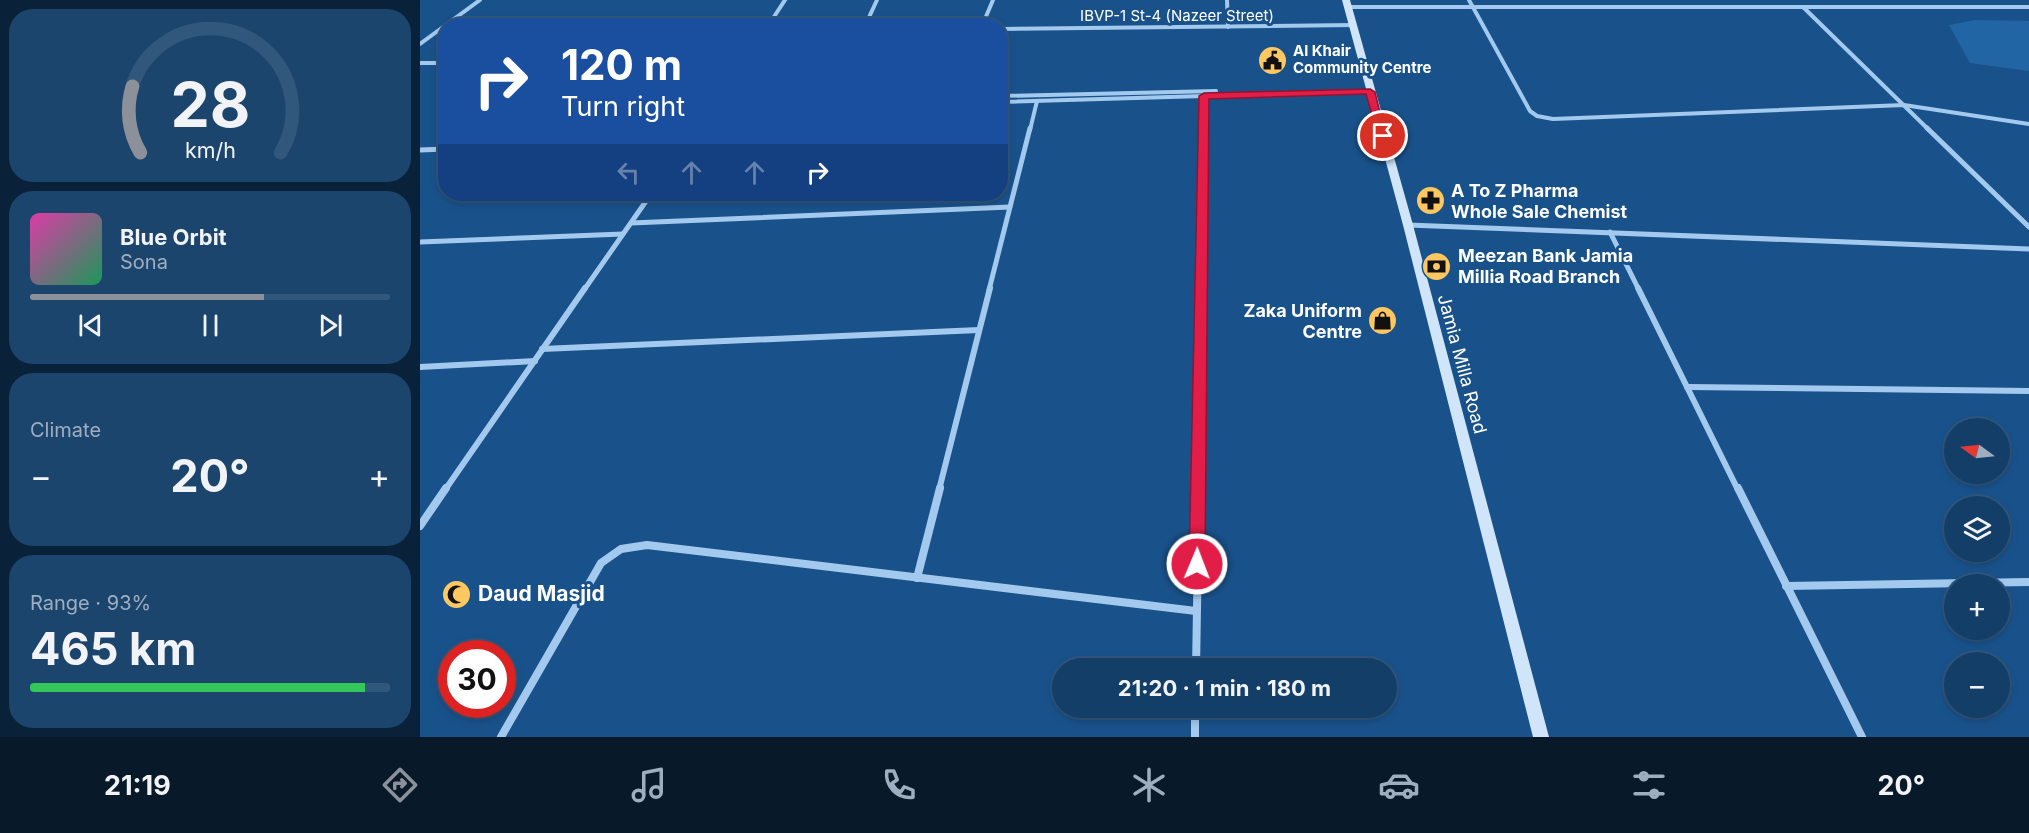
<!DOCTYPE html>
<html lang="en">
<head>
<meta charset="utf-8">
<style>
	:root { --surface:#133e68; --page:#1c456e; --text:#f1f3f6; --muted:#9daec0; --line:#32577c; --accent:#8c9099 }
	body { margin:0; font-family:Inter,sans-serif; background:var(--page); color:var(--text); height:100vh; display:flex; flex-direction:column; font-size:22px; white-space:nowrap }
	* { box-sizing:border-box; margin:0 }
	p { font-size:20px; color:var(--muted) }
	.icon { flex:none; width:33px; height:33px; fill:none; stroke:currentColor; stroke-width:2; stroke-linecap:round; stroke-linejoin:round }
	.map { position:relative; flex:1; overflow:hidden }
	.drawer { display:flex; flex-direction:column; gap:9px; padding:9px; background:#0a2239; width:420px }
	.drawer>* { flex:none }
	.banner { position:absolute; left:18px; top:18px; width:570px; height:183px; border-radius:24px; box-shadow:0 3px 9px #0003,0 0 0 2px var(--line); background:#1a4fa0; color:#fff; overflow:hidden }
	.needle { width:39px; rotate:285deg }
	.tools { position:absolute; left:1524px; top:418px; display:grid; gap:12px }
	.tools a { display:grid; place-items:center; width:66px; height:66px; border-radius:50%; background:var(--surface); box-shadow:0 3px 9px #0003,0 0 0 2px var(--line); font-size:30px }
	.speed { position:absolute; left:18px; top:640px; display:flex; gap:12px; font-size:30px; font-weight:700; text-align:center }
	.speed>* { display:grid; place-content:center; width:78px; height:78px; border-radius:50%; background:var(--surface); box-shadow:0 3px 9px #0003,0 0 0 2px var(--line); line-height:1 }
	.speed .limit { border:9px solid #d22; background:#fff; color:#111 }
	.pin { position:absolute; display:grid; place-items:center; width:51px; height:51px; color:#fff; margin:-26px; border:3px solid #fff; border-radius:50%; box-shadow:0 2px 6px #0007 }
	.me { position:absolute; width:66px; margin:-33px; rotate:1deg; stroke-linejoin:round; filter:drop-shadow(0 0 4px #0008) }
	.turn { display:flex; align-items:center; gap:21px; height:126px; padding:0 24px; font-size:27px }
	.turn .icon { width:78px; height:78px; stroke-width:2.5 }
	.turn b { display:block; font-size:42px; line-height:51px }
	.lanes { display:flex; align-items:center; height:57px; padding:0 24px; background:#0003; justify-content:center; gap:30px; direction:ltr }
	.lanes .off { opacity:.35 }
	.big { font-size:45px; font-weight:700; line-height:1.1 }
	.drawer .card { flex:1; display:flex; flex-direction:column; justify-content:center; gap:9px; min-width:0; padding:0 21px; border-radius:24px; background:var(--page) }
	.drawer .dial { align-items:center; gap:0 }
	.dial svg { height:156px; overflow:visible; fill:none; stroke:var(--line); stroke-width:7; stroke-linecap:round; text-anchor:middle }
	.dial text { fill:var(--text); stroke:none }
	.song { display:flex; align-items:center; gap:18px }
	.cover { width:72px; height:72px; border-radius:9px; background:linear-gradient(135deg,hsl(320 70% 55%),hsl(150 70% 35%)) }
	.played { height:6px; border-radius:3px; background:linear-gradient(90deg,var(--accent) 65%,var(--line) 65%) }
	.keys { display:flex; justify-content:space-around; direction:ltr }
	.heat { display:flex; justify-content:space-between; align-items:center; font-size:33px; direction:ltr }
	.charge { height:9px; border-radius:4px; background:linear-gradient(90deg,#34c759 93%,var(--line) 0) }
	.trip { position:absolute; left:632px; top:658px; width:345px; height:60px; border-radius:30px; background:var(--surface); box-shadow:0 3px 9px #0003,0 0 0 2px var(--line); font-weight:700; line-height:60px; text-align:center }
	.dock { display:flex; height:96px; justify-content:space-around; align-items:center; background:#08192a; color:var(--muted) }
	.dock .icon { width:42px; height:42px }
	.dock .active { color:var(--accent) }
	.dock b { font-size:27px; color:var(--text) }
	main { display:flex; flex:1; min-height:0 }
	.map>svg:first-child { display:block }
	.green { fill:#2265a4 }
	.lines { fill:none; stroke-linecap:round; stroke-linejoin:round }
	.street-far3 { stroke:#a3caee; stroke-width:4 }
	.street-far2 { stroke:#a3caee; stroke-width:5 }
	.street-far1 { stroke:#a3caee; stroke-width:6 }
	.street { stroke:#a3caee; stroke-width:8 }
	.secondary { fill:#d0e5fa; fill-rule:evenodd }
	.route { fill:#e11d48; stroke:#92132f; stroke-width:1.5 }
	.labels { text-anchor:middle; stroke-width:6; stroke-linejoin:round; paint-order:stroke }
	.far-street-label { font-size:15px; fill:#fff; stroke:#19528b }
	.far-poi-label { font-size:15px; font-weight:bold; fill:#fff; stroke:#19528b; text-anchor:start }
	.poi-label { font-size:18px; font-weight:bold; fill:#fff; stroke:#19528b; text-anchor:start }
	.street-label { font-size:18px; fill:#fff; stroke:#19528b }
	.near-poi-label { font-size:21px; font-weight:bold; fill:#fff; stroke:#19528b; text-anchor:start }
</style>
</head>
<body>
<main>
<section class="drawer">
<div class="card dial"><svg viewBox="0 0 100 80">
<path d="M14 69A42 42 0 1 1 86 69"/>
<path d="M14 69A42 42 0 0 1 10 35" stroke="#8c9099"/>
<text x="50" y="56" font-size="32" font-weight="700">28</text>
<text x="50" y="72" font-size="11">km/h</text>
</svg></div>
<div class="card">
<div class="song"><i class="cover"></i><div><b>Blue Orbit</b><p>Sona</p></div></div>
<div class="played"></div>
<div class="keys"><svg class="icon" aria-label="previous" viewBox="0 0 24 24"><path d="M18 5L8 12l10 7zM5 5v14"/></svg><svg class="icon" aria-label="pause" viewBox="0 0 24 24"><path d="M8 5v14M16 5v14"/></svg><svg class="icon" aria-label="next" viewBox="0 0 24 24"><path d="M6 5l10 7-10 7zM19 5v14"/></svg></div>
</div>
<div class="card"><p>Climate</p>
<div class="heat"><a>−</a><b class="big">20°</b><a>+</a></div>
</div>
<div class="card"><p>Range · 93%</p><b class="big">465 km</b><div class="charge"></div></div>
</section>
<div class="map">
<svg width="1609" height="737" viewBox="0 0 1609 737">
	<rect width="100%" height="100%" fill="#19528b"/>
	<!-- green -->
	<polygon class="green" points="1555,20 1609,21 1609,71 1550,63 1529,25"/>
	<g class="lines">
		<!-- street-far3 -->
		<g class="street-far3">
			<polyline points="807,0 808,27"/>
			<polyline points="1049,0 1110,111 1117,116 1133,119 1484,105 1609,124"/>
			<polyline points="928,7 1609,7"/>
			<polyline points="1383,7 1509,130"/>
			<polyline points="348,26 365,0"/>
			<polyline points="445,26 457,0"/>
			<polyline points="562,26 573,0"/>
			<polyline points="580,29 934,25"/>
			<polyline points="0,44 60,0"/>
			<polyline points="0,63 26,63"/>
			<polyline points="580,96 796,91"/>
			<polyline points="580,102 950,91"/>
			<polyline points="610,130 617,101"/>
			<polyline points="784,130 784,96"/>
		</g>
		<!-- street-far2 -->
		<g class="street-far2">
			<polyline points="1507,128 1609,227"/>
			<polyline points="0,150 26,149"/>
			<polyline points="211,223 590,207"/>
			<polyline points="988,225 1609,249"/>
			<polyline points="1190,232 1219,290"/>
			<polyline points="0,242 203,234"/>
			<polyline points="164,290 231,194"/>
			<polyline points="569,290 610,128"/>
			<polyline points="781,290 784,128"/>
		</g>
		<!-- street-far1 -->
		<g class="street-far1">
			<polyline points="1218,288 1318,490"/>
			<polyline points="122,349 559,330"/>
			<polyline points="0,367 115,361"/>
			<polyline points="1267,387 1609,391"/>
			<polyline points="25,490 165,288"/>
			<polyline points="519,490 570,288"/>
			<polyline points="779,490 781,288"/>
		</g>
		<!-- street -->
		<g class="street">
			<polyline points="1318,488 1442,737"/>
			<polyline points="0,526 26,488"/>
			<polyline points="497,578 520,488"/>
			<polyline points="1366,586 1609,582"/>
			<polyline points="776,669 779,488"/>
			<polyline points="775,708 775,737"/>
			<polyline points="81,737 181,563 201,549 227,545 776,611"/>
		</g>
		<!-- secondary -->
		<polygon class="secondary" points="922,0 930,0 993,225 1129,737 1113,737 983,225"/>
	</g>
	<!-- route -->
	<polygon class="route" points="950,89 955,92 966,138 958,136 946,94 789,99 785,564 783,569 771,569 769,564 779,96 784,93"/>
	<!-- icons -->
	<defs>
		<symbol id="civic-disc" viewBox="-11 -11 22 22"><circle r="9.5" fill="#ffc760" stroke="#19528b"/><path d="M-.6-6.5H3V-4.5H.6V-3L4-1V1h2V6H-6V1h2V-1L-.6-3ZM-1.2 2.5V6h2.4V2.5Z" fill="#111"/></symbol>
		<symbol id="pharmacy-disc" viewBox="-11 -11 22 22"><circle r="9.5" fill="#ffc760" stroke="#19528b"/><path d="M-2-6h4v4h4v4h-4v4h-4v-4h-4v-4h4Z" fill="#111"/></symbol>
		<symbol id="bank-disc" viewBox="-11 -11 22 22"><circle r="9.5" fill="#ffc760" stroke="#19528b"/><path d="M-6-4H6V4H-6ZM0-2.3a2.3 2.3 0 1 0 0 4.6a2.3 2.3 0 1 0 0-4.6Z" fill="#111"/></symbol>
		<symbol id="shop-disc" viewBox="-11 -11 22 22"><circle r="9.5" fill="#ffc760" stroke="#19528b"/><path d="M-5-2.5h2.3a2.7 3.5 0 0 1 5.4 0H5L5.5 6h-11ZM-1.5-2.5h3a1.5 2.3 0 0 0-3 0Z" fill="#111"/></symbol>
		<symbol id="mosque-disc" viewBox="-11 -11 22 22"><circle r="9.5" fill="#ffc760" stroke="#19528b"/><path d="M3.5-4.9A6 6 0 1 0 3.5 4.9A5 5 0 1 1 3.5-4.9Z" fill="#111"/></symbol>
	</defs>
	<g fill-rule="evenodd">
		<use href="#civic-disc" x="836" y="44" width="33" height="33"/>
		<use href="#pharmacy-disc" x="994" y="184" width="33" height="33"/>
		<use href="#bank-disc" x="1000" y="250" width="33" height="33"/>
		<use href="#shop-disc" x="946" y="304" width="33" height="33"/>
		<use href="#mosque-disc" x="20" y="578" width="33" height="33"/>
	</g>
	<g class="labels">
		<!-- far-street labels -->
		<g class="far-street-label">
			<text x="757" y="21">IBVP-1 St-4 (Nazeer Street)</text>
		</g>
		<!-- far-poi labels -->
		<g class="far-poi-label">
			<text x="873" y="56">Al Khair<tspan x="873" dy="17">Community Centre</tspan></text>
		</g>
		<!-- poi labels -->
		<g class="poi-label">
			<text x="1031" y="197">A To Z Pharma<tspan x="1031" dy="21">Whole Sale Chemist</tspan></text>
			<text x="1038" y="262">Meezan Bank Jamia<tspan x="1038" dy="21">Millia Road Branch</tspan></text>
			<text x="942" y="317" text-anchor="end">Zaka Uniform<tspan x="942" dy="21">Centre</tspan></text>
		</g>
		<!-- street labels -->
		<g class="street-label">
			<text transform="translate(1042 364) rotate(75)" y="6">Jamia Milla Road</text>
		</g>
		<!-- near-poi labels -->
		<g class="near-poi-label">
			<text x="58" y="601">Daud Masjid</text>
		</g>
	</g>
</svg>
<div class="tools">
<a><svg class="needle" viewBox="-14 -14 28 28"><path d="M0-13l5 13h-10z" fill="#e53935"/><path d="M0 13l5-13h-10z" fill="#9daec0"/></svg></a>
<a><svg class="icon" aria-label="layers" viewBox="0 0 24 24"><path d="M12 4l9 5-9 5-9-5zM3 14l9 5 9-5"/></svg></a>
<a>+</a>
<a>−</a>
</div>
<div class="speed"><div class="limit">30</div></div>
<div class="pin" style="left:963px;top:136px;background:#d93025"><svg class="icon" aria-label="arrive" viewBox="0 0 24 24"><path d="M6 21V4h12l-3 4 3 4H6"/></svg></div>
<svg class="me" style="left:777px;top:564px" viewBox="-20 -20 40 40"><circle r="17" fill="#e11d48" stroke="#fff" stroke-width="3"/><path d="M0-11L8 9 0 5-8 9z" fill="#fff"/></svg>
<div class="trip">21:20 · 1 min · 180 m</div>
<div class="banner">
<div class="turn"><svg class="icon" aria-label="right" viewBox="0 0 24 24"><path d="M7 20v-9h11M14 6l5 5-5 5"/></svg><div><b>120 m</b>Turn right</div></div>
<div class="lanes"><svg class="icon off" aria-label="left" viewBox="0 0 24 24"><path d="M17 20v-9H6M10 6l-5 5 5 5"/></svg><svg class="icon off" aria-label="ahead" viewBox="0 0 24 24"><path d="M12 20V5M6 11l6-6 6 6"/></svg><svg class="icon off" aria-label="ahead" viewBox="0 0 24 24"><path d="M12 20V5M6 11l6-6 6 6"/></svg><svg class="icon" aria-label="right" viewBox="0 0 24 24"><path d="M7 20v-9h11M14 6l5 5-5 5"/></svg></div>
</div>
</div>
</main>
<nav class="dock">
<b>21:19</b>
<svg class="icon active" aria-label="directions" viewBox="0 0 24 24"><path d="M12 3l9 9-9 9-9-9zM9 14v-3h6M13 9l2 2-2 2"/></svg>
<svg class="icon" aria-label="music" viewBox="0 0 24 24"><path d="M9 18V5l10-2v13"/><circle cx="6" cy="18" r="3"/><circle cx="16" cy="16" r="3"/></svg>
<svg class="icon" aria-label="phone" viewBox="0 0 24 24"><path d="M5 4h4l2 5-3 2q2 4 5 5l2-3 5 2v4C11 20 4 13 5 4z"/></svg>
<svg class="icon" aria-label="climate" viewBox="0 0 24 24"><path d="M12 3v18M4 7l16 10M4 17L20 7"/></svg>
<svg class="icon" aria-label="car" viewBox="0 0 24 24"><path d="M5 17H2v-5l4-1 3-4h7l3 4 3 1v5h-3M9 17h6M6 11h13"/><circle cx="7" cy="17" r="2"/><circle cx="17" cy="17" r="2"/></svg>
<svg class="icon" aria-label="filters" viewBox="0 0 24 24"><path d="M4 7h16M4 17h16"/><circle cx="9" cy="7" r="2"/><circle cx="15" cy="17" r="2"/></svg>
<b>20°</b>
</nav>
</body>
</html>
